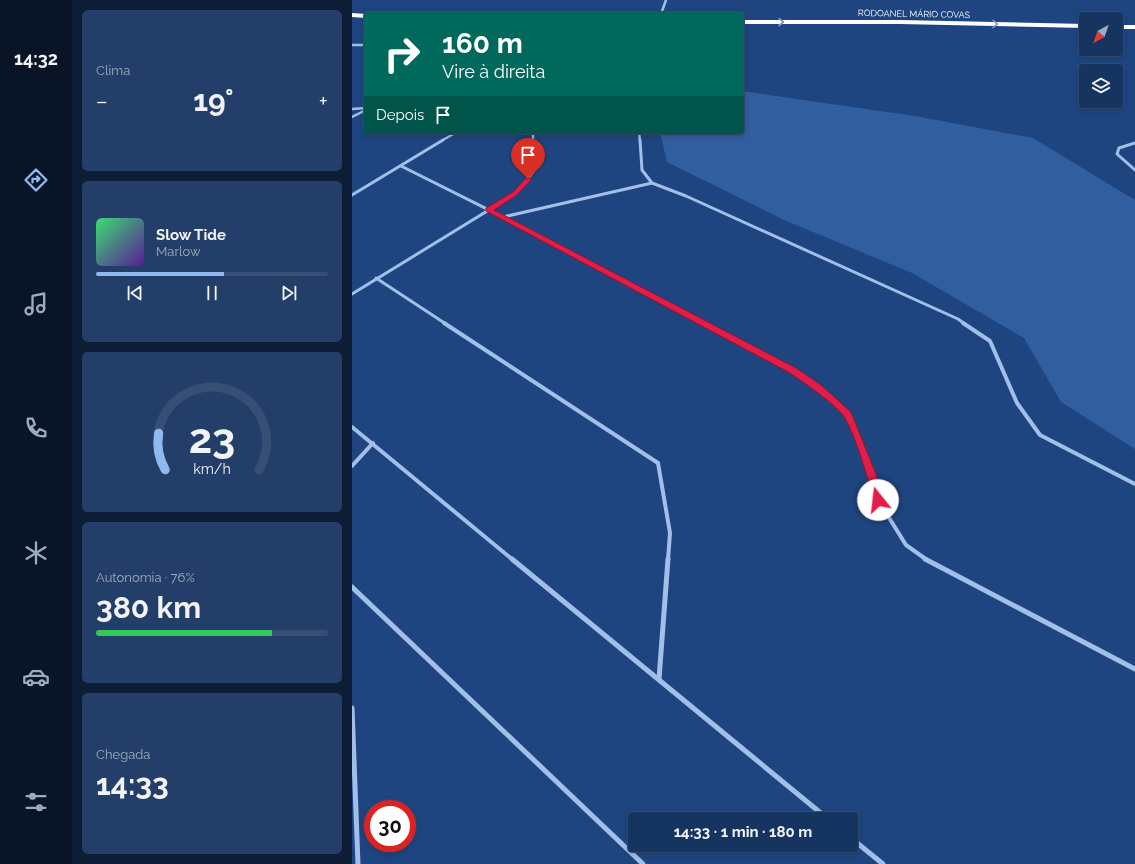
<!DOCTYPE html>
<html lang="pt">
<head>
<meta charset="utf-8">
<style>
	:root { --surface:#163460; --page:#233f69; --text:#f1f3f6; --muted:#9eaabd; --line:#354f75; --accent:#90b9f0 }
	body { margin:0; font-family:Raleway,sans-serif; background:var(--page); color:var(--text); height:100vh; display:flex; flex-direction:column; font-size:15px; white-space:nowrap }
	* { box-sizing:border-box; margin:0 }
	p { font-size:13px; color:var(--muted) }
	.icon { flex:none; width:22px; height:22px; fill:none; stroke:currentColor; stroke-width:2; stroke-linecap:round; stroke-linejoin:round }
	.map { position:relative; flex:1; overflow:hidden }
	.drawer { display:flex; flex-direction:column; gap:10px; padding:10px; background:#0c1d35; width:280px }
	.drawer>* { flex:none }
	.top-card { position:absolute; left:12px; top:12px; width:380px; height:122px; border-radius:4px; box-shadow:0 2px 6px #0003,0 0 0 1px var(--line); background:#00695c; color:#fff; overflow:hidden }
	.needle { width:26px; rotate:220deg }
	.controls { position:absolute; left:727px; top:12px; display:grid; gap:8px }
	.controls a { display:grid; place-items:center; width:44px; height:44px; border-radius:4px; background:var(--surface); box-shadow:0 2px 6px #0003,0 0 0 1px var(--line); font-size:20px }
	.speed { position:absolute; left:12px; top:800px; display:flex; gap:8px; font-size:20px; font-weight:700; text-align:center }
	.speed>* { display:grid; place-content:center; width:52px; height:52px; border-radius:50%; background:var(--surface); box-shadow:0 2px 6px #0003,0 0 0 1px var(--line); line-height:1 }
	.speed .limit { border:6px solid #d22; background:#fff; color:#111 }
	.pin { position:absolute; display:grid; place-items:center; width:34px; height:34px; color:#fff; margin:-41px -17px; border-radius:50% 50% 50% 0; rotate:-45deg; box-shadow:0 0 4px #0007 }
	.pin .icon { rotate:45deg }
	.me { position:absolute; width:44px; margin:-22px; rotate:344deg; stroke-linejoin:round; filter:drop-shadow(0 0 3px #0008) }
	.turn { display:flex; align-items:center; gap:14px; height:84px; padding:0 12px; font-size:18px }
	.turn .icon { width:52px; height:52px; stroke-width:2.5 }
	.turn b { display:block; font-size:28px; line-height:34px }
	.then { display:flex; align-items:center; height:38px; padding:0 12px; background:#0003; gap:8px; font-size:15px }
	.big { font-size:30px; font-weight:700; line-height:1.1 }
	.drawer .card { flex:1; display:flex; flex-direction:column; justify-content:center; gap:6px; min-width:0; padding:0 14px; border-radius:6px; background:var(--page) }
	.drawer .dial { align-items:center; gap:0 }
	.dial svg { height:104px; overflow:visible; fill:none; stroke:var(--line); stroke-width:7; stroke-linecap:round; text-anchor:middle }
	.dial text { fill:var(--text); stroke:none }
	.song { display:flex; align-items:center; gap:12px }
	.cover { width:48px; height:48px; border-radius:6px; background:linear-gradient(135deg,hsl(140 70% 55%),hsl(270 70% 35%)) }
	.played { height:4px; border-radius:2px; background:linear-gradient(90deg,var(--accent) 55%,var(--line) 55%) }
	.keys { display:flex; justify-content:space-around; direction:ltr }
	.heat { display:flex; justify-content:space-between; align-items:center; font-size:22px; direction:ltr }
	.charge { height:6px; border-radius:3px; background:linear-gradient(90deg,#34c759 76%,var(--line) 0) }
	.trip { position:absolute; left:276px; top:812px; width:230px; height:40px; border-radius:4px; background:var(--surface); box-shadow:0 2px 6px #0003,0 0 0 1px var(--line); font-weight:700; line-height:40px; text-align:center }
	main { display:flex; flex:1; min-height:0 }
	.dock { display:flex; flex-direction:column; width:72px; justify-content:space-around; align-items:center; background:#091526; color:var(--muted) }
	.dock .icon { width:28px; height:28px }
	.dock .current { color:var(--accent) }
	.dock b { font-size:18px; color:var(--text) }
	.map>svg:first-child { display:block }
	.green { fill:#315e9e }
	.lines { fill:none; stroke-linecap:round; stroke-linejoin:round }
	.street-far3 { stroke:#a2bfe9; stroke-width:2.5 }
	.street-far2 { stroke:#a2bfe9; stroke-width:3 }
	.street-far1 { stroke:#a2bfe9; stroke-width:4 }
	.street { stroke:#a2bfe9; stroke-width:5 }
	.highway { fill:#fff; fill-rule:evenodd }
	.oneway { stroke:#8399b9 }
	.route { fill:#e11d48; stroke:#92132f }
	.labels { text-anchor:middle; stroke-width:3; stroke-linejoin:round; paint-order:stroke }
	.far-street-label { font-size:9px; fill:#fff; stroke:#1e4580 }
</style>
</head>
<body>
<main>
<nav class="dock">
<b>14:32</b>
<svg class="icon current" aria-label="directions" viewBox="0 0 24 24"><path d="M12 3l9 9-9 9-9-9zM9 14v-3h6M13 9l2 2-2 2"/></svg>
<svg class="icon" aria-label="music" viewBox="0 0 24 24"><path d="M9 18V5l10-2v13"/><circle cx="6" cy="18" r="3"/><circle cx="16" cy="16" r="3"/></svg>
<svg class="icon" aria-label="phone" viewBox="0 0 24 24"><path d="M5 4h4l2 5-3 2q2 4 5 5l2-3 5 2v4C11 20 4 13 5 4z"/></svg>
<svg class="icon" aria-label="climate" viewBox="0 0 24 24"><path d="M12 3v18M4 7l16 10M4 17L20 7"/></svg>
<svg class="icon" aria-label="car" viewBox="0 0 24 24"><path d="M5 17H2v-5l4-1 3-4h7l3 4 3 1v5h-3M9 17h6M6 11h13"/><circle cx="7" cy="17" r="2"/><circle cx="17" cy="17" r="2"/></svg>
<svg class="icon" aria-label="filters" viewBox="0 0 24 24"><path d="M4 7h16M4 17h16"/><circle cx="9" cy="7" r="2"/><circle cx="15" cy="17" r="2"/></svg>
</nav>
<section class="drawer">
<div class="card"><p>Clima</p>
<div class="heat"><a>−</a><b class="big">19°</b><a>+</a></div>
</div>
<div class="card">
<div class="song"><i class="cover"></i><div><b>Slow Tide</b><p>Marlow</p></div></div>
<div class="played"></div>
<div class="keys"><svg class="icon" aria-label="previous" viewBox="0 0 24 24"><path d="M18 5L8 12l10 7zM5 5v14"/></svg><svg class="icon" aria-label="pause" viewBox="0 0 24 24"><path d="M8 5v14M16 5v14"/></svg><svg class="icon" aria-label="next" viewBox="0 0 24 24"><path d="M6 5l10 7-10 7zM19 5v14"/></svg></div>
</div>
<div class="card dial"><svg viewBox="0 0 100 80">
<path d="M14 69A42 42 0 1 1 86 69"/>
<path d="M14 69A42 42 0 0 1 9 41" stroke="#90b9f0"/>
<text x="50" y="56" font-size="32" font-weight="700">23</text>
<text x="50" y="72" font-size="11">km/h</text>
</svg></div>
<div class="card"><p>Autonomia · 76%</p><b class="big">380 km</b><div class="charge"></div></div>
<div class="card"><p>Chegada</p><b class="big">14:33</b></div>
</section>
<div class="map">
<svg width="783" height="864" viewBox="0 0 783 864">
	<rect width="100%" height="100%" fill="#1e4580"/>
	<!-- green -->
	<polygon class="green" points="390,91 563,116 681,138 783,200 783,449 709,402 672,338 560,273 432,220 315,162 308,132 390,132"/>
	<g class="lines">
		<!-- street-far3 -->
		<g class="street-far3">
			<polyline points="309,14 314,0"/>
			<polyline points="0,45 14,45"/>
			<polyline points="0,109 14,108"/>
			<polyline points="0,117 14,110"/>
			<polyline points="181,132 181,141"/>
			<polyline points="287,132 288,141"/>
			<polyline points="89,141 105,132"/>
		</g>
		<!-- street-far2 -->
		<g class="street-far2">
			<polyline points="288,140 290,170 300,183 334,196 606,319 613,324"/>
			<polyline points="783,143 767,148 765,154 783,170"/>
			<polyline points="49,166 165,224 352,324"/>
			<polyline points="0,195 91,140"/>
			<polyline points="151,217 300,183"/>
			<polyline points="24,278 94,324"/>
			<polyline points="0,294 163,194 181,172 181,140"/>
		</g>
		<!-- street-far1 -->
		<g class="street-far1">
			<polyline points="92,323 306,463 318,533 316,560"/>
			<polyline points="350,323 441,371 466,388 496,415 519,474 526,500 554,545 575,560"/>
			<polyline points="611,323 638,341 665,403 688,435 783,484"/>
			<polyline points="0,427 161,560"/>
			<polyline points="0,466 21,443"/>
		</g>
		<!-- street -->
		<g class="street">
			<polyline points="160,559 476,819"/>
			<polyline points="573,559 783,669"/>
			<polyline points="0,587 291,864"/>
			<polyline points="307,679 316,559"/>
			<polyline points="0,708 6,864"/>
			<polyline points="499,838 531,864"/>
		</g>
		<!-- highway -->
		<g class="highway">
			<polygon points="0,13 14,14 14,18 0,17"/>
			<polygon points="390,20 548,20 734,24 734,28 548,24 390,24"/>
			<rect x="764" y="25" width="19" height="4"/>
		</g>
	</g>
	<!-- one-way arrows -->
	<defs><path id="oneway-chevron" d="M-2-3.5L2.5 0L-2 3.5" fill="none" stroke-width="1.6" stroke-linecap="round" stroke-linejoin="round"/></defs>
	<g class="oneway">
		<use href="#oneway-chevron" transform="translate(429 22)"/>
		<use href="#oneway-chevron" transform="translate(643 24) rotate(1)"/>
	</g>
	<!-- route -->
	<path class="route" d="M174,178l6,1 -15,16 -23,15 302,158 25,17 30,27 25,62 7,26 -1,3h-7l-1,-3c-7,-24 -17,-60 -29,-82 -8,-13 -42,-36 -55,-45l-304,-162v-3l27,-16z"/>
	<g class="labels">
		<!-- far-street labels -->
		<g class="far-street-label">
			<text transform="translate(562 14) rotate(1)" y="3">RODOANEL MÁRIO COVAS</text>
		</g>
	</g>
</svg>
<div class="controls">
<a><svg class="needle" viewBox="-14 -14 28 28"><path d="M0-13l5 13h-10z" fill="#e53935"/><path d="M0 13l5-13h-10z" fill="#9eaabd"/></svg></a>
<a><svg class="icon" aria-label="layers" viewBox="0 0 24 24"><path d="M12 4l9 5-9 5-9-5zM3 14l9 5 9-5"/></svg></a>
</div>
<div class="speed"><div class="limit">30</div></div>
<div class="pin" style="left:176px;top:179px;background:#d93025"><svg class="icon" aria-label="arrive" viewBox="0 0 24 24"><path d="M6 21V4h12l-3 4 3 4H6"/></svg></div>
<svg class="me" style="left:526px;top:500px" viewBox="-20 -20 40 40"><circle r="19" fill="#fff"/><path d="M0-13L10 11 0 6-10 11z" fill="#e11d48"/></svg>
<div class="trip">14:33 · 1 min · 180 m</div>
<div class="top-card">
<div class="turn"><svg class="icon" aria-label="right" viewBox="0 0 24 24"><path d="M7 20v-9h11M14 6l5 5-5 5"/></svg><div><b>160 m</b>Vire à direita</div></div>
<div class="then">Depois<svg class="icon" aria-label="arrive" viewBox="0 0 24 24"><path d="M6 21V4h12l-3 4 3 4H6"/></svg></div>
</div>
</div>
</main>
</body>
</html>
